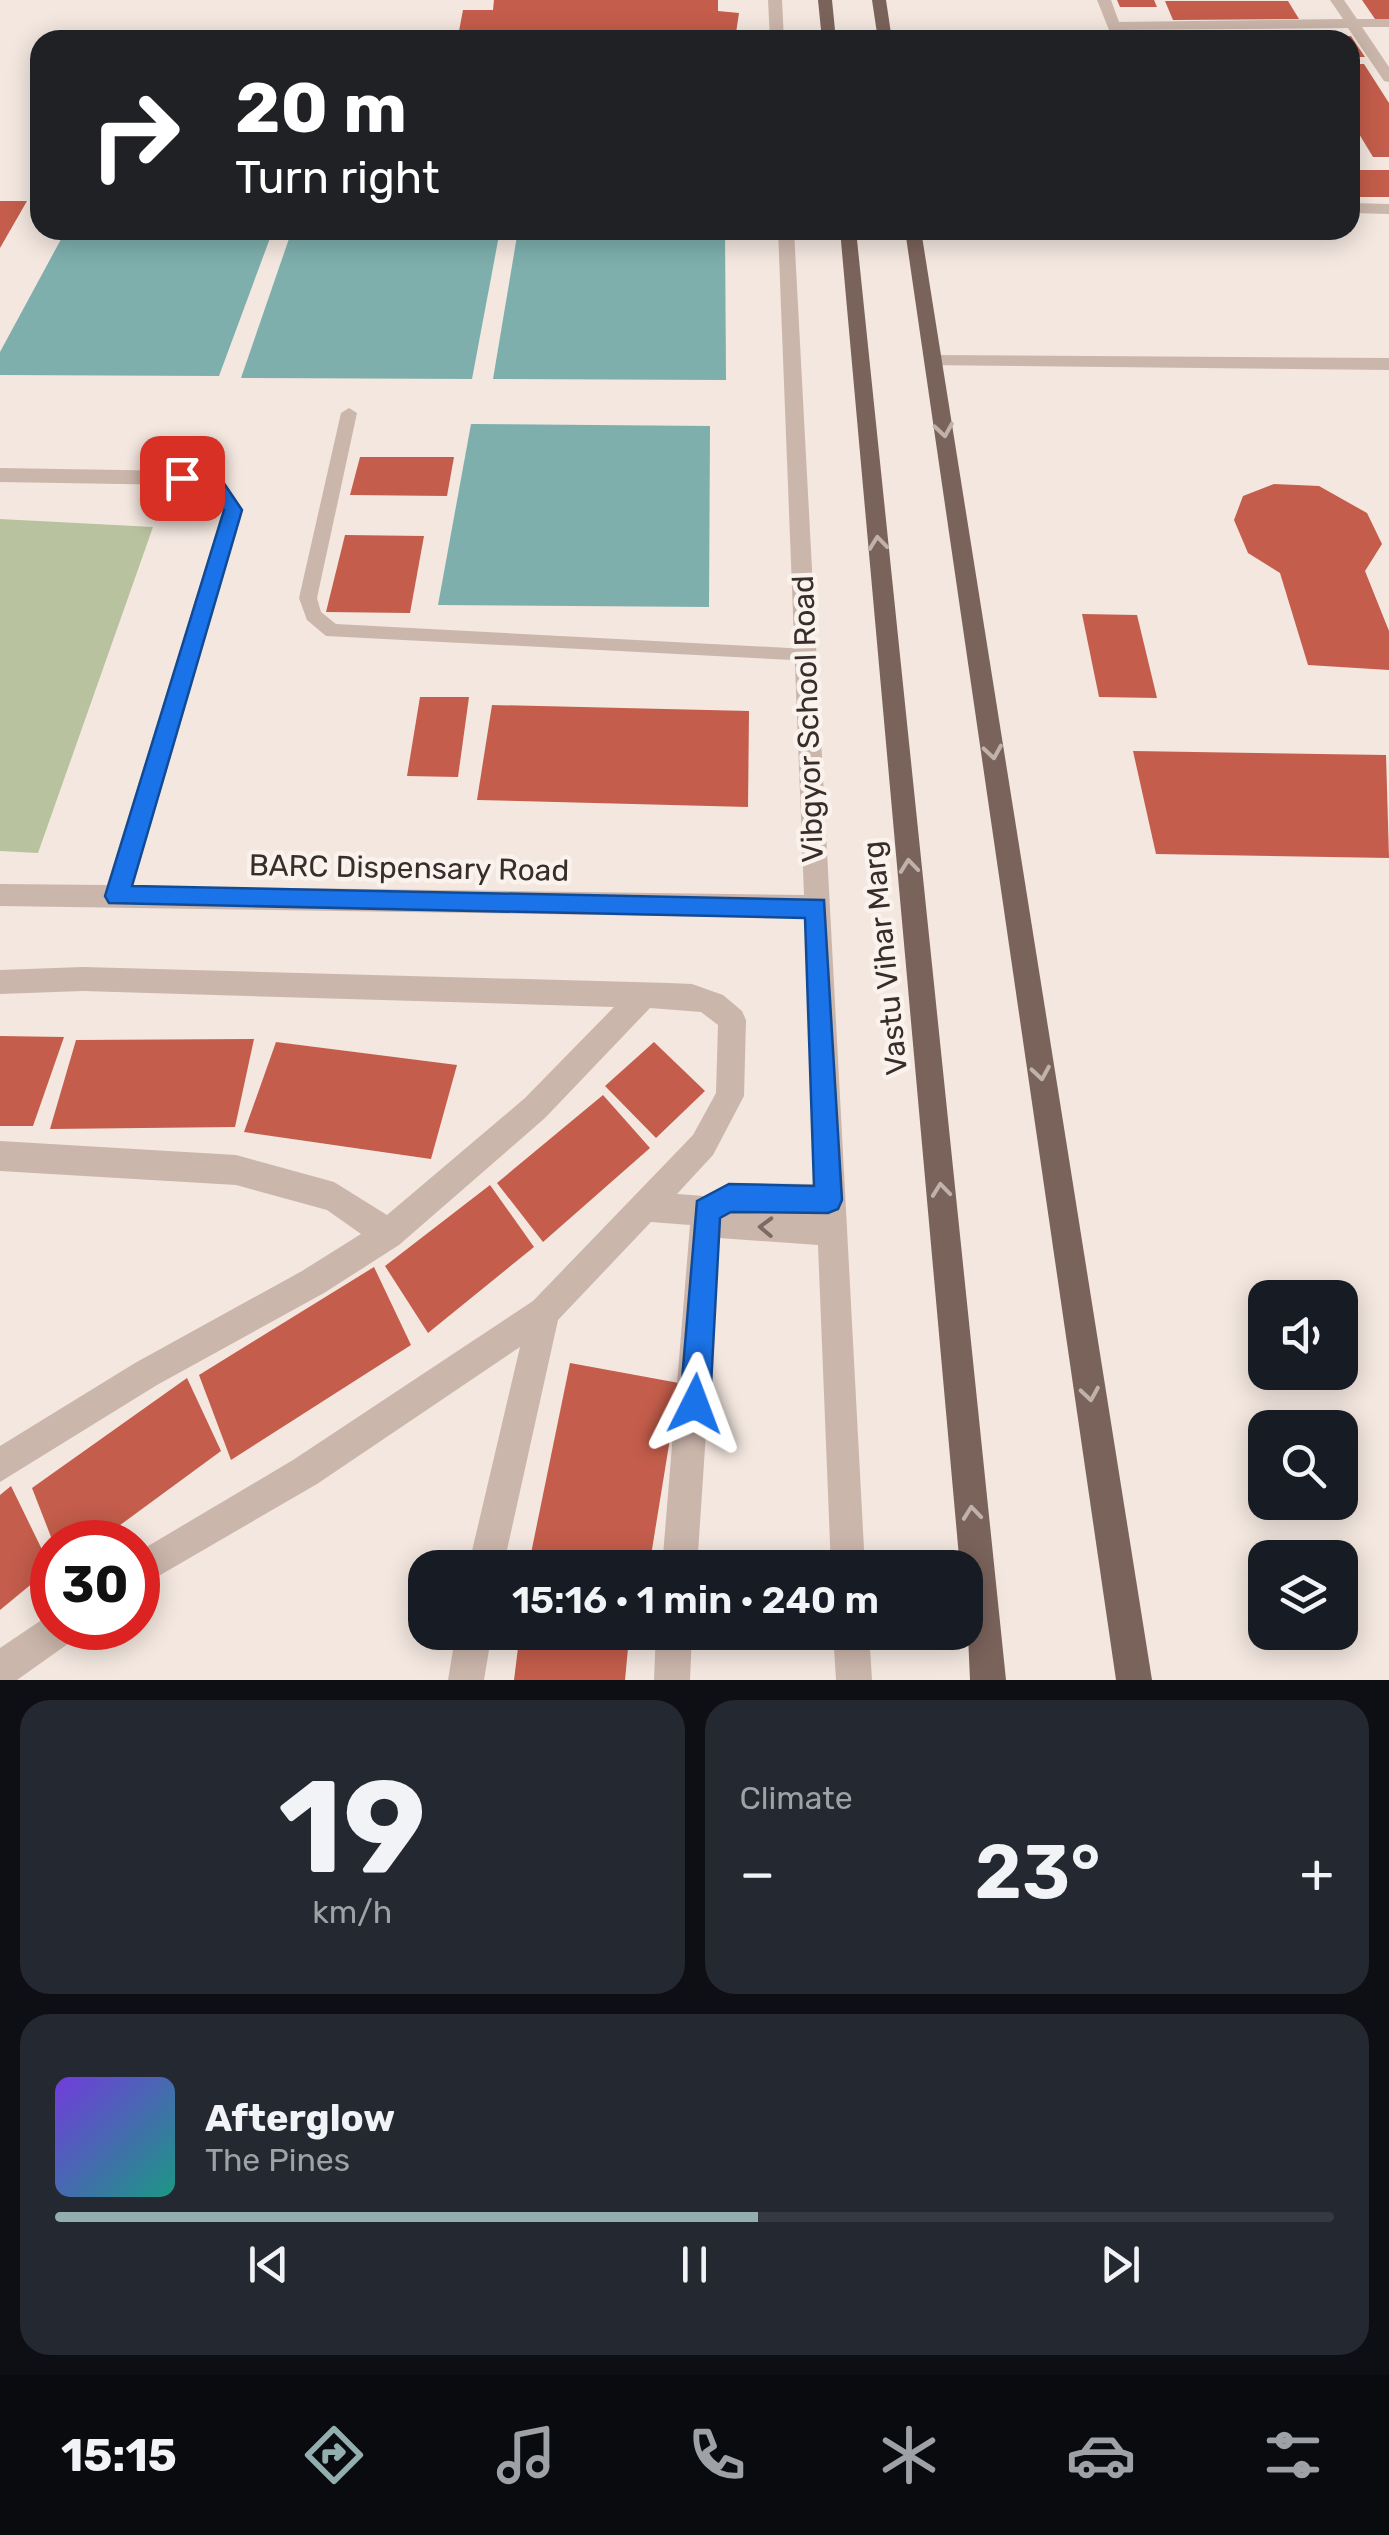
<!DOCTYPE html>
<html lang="en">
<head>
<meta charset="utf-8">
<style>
	:root { --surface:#171b24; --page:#242831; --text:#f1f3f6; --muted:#9ea1a6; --line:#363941; --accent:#93aeaf }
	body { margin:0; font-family:Rubik,sans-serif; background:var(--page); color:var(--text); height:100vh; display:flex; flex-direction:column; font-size:38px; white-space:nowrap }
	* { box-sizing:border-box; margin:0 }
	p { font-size:32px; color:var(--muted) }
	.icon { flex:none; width:55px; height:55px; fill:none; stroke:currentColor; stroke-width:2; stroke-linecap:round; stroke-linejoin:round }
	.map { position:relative; height:1680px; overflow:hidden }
	.side { display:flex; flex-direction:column; gap:20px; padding:20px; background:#0d0f14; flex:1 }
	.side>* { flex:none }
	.guide { position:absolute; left:30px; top:30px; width:1330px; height:210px; border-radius:30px; box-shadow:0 5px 25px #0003; background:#202124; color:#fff; overflow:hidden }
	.tools { position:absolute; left:1248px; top:1280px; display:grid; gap:20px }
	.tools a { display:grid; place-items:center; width:110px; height:110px; border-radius:20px; background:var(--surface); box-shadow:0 5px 25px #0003; font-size:50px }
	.speed { position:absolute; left:30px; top:1520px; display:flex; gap:20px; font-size:50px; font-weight:700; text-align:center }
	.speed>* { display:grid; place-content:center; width:130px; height:130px; border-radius:50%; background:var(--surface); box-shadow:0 5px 25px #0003; line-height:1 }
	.speed .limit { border:15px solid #d22; background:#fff; color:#111 }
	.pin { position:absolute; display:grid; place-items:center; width:85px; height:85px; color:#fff; margin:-42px; border-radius:20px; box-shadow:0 5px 15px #0006 }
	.me { position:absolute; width:110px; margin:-55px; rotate:3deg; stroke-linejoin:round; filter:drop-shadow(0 0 8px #0008) }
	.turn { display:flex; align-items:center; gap:35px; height:210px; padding:0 40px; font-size:45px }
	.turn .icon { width:130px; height:130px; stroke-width:2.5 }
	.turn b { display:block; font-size:70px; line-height:85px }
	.big { font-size:75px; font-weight:600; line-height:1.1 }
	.side .widget { flex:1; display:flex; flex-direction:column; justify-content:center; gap:15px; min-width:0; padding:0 35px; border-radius:30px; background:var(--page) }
	.side .dial { align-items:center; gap:0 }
	.dial b { font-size:130px; line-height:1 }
	.song { display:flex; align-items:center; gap:30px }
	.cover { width:120px; height:120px; border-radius:15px; background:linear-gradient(135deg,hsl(260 70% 55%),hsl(170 70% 35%)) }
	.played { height:10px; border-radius:5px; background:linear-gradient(90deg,var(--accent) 55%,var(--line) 55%) }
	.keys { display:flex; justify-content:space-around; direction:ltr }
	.heat { display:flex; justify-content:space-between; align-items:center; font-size:55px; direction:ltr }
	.side .tiles { flex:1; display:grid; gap:20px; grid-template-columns:1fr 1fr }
	.widget:last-child { grid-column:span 2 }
	.trip { position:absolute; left:408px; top:1550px; width:575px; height:100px; border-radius:30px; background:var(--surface); box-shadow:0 5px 25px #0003; font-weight:600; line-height:100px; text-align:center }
	.menu { display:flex; height:160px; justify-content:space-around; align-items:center; background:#090b0e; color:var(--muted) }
	.menu .icon { width:70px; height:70px }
	.menu .current { color:var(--accent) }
	.menu b { font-size:45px; color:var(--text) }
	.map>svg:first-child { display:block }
	.green { fill:#b9c29f }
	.water { fill:#7eafad }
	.building { fill:#c45d4b }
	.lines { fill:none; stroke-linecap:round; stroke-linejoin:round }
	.lane { fill:#cbb6ab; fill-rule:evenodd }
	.street { fill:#cbb6ab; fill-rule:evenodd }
	.primary { fill:#7a635b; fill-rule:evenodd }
	.oneway { stroke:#c0b2ab }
	.oneway2 { stroke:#7b6b64 }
	.route { fill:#1a73e8; stroke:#114b97; stroke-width:2.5 }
	.labels { text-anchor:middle; stroke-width:9; stroke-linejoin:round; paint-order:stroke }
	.street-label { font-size:30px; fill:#392d2a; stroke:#faf2ec }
</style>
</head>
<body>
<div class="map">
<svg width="1389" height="1680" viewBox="0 0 1389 1680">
	<rect width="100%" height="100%" fill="#f3e7df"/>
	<!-- green -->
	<polygon class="green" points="0,519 153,527 38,853 0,851"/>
	<!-- water -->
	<g class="water">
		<polygon points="66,230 273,230 219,376 0,375 0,352"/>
		<polygon points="292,230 500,230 472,379 241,378"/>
		<polygon points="518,230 725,230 726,380 493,379"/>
		<polygon points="471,424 710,426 709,607 438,605"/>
	</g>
	<!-- building -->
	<g class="building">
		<polygon points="494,0 718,0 718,11 739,13 736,33 459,31 463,10 493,10"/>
		<polygon points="1117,0 1154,0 1157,7 1120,7"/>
		<polygon points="1362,0 1389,0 1389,19 1375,19"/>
		<polygon points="1165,1 1288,1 1299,19 1173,20"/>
		<polygon points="1351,36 1365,57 1350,57 1350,40 1174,40"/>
		<polygon points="1350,64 1364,64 1389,103 1389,157 1373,157 1350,119"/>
		<rect x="1350" y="170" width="39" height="27"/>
		<polygon points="0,201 27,201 0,248"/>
		<polygon points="360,457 454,457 447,496 350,495"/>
		<polygon points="1274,484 1319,486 1367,513 1382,544 1365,571 1389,631 1389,670 1308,665 1280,573 1248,553 1234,520 1243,496"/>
		<polygon points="345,535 424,536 410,613 326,612"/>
		<polygon points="1082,614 1137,615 1157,698 1099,697"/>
		<polygon points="420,697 469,697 458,777 407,776"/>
		<polygon points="492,705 749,711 748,807 477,800"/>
		<polygon points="1133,751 1386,755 1389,858 1156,854"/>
		<polygon points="0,1036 64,1037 33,1126 0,1126"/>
		<polygon points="254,1039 235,1127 50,1129 76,1040"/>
		<polygon points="276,1042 457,1065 431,1159 244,1132"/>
		<polygon points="654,1042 705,1091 656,1138 605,1086"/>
		<polygon points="603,1095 650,1148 543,1242 497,1183"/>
		<polygon points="490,1185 534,1247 428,1333 385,1266"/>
		<polygon points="374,1267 411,1345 231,1460 199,1375"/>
		<polygon points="570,1363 679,1383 649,1568 528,1568"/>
		<polygon points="187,1378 221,1451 97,1542 53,1542 32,1488"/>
		<polygon points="11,1486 51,1568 0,1610 0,1495"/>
		<polygon points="519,1640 628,1648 625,1680 514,1680"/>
	</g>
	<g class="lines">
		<!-- lane -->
		<polygon class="lane" points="349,408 357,413 317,598 321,612 336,624 807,649 813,651 816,656 813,661 326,636 307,620 299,598 341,413"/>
		<!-- street -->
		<g class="street">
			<polygon points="768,0 782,0 784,40 770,40"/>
			<polygon points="1097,0 1111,0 1119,22 1343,19 1330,0 1344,0 1357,19 1389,19 1389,27 1362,27 1389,67 1389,82 1384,81 1348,28 1123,30 1127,40 1113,40"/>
			<polygon points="1350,203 1389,204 1389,214 1350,213"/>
			<polygon points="778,230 794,230 865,1568 831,1568 818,1245 719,1238 697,1568 662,1568 690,1225 651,1222 558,1320 503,1568 468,1568 520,1347 317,1484 138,1588 138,1552 293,1460 533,1301 693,1135 716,1093 718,1025 701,1012 650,1008 545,1118 399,1245 324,1293 157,1385 0,1482 0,1446 135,1363 302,1271 361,1234 327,1210 236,1185 0,1171 0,1141 236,1155 334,1182 387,1215 525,1098 614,1007 83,991 0,994 0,970 83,967 669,983 692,984 723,995 742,1011 746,1020 744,1096 713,1155 677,1194 704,1196 729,1183 815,1184 805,918 0,906 0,884 107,885 223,510 208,490 181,485 0,482 0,468 181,471 222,479 243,510 133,886 804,895"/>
			<polygon points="933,355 1389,358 1389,370 926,365 924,361"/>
			<polygon points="52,1613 52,1628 77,1628 72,1641 17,1680 0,1680 0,1648"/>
			<polygon points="456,1632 492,1632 484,1680 448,1680"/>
			<polygon points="656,1632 692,1632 690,1680 654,1680"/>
			<polygon points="833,1632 869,1632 872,1680 836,1680"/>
		</g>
		<!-- primary -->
		<g class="primary">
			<polygon points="818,0 832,0 836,40 822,40"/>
			<polygon points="872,0 886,0 892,40 878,40"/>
			<polygon points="840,230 856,230 1006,1680 970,1680 965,1568 960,1568"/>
			<polygon points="905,230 921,230 1152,1680 1116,1680"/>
		</g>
	</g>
	<!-- one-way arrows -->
	<defs><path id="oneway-chevron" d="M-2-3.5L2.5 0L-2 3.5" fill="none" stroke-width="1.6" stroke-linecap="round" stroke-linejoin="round" transform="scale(2.5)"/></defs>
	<g class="oneway">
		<use href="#oneway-chevron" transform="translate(944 430) rotate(81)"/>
		<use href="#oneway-chevron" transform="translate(878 543) rotate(-96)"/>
		<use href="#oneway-chevron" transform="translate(993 752) rotate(81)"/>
		<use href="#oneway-chevron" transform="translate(909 866) rotate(-96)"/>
		<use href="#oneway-chevron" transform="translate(1041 1073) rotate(81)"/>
		<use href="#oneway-chevron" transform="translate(941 1190) rotate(-96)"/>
		<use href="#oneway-chevron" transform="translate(1090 1394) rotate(81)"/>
		<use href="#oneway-chevron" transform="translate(972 1513) rotate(-96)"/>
	</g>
	<use class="oneway2" href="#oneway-chevron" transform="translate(766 1227) rotate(-178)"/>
	<!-- route -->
	<polygon class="route" points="182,472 221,479 242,510 132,886 824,900 842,1200 838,1209 828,1213 731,1212 720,1218 710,1404 706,1415 695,1419 684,1415 680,1404 697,1201 729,1184 814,1186 805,918 109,903 105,896 224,510 209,489 175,482 175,474"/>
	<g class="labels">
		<!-- street labels -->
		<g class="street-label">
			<text transform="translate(808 719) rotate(-92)" y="10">Vibgyor School Road</text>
			<text transform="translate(409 868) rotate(1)" y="10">BARC Dispensary Road</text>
			<text transform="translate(885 958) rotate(-96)" y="10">Vastu Vihar Marg</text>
		</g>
	</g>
</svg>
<div class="tools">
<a><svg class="icon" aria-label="sound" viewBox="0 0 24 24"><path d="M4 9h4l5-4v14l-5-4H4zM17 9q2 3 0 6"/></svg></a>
<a><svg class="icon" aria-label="search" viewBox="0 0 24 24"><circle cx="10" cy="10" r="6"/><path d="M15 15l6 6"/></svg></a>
<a><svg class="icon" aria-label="layers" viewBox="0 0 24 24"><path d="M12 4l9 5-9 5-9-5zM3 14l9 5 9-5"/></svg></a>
</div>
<div class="speed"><div class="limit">30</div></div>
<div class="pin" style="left:182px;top:478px;background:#d93025"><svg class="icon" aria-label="arrive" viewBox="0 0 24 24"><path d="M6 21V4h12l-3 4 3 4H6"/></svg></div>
<svg class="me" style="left:695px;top:1404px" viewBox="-20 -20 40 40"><path d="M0-17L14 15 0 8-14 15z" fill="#1a73e8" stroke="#fff" stroke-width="4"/></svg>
<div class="trip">15:16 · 1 min · 240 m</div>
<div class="guide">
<div class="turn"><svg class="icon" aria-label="right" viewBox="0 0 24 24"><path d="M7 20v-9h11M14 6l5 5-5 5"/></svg><div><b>20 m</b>Turn right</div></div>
</div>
</div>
<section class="side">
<div class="tiles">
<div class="widget dial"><b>19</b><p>km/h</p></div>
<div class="widget"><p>Climate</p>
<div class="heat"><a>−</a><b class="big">23°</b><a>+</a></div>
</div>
<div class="widget">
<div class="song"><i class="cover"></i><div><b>Afterglow</b><p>The Pines</p></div></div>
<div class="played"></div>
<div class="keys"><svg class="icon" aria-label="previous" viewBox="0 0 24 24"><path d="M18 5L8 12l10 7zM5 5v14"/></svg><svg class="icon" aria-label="pause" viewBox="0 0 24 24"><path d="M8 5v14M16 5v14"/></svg><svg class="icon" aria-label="next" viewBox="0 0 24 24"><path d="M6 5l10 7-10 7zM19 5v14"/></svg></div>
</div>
</div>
</section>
<nav class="menu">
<b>15:15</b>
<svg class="icon current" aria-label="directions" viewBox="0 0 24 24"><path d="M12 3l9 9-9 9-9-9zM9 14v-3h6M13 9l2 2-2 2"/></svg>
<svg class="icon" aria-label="music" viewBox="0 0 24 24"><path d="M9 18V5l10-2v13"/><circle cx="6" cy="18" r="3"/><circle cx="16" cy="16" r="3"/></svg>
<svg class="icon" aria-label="phone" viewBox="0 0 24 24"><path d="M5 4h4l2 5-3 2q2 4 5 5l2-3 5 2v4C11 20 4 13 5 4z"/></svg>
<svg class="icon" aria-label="climate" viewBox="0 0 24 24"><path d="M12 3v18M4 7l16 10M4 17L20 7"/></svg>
<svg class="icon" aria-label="car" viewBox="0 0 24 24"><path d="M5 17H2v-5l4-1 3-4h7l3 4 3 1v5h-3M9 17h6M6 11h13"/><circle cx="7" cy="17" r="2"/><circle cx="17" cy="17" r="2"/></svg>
<svg class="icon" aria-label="filters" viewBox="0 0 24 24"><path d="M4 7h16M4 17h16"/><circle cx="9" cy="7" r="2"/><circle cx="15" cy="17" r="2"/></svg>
</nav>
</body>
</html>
